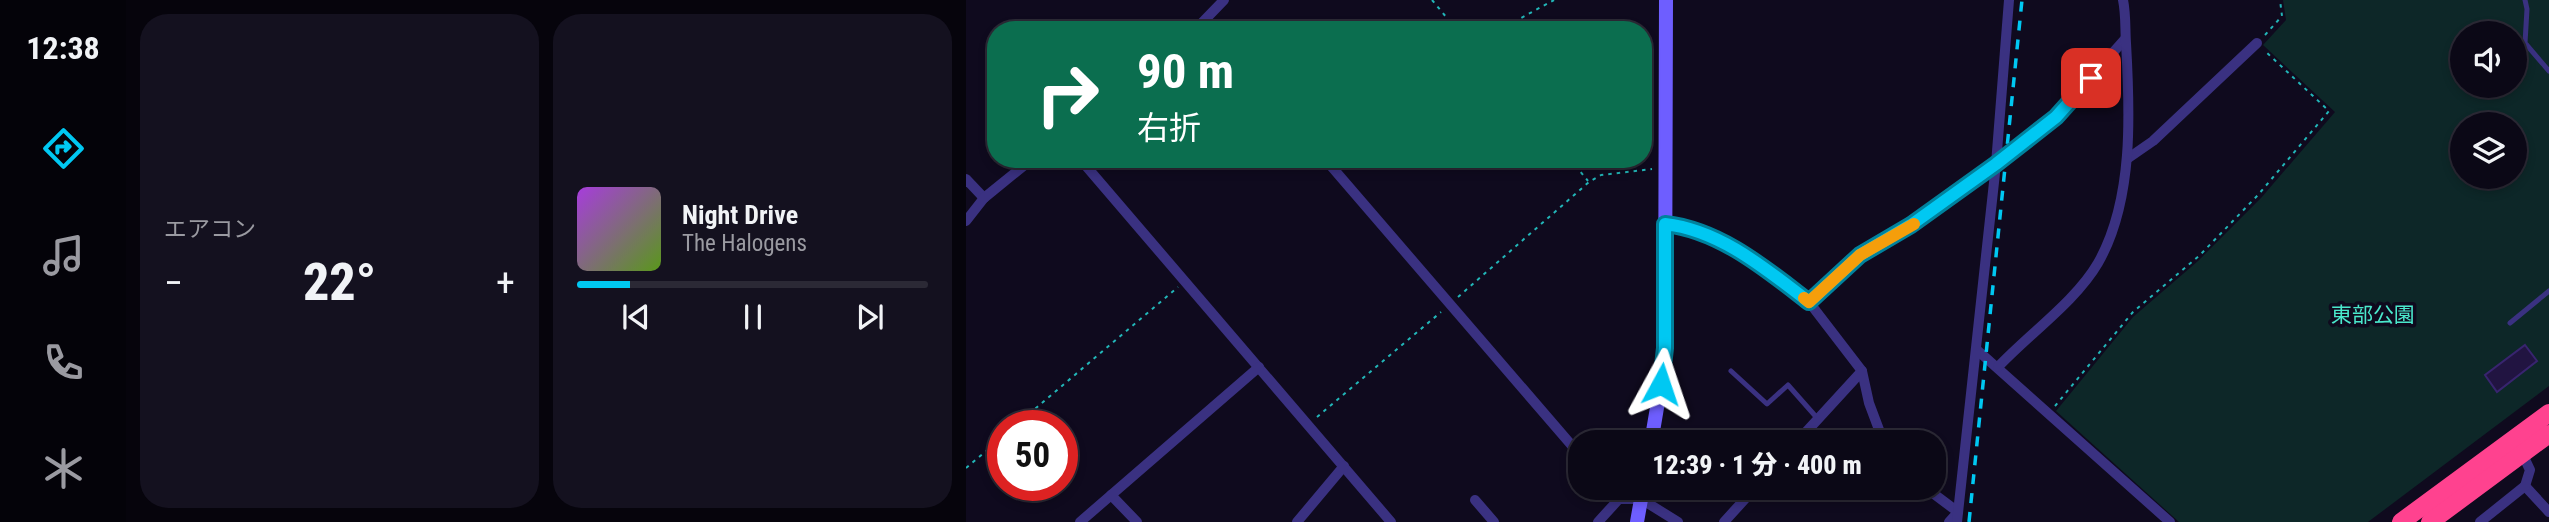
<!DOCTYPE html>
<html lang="ja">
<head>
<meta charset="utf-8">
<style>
	:root { --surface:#0b0816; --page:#14111f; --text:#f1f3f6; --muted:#9a9aa1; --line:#2b2935; --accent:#00c8f2 }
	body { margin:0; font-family:"Roboto Condensed","Noto Sans JP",sans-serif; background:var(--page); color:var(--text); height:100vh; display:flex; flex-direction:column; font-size:26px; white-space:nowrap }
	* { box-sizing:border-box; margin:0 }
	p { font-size:23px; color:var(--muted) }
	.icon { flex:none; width:38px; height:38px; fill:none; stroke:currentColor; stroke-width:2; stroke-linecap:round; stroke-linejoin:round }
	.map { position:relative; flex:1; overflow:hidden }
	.details { display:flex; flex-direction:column; gap:14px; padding:14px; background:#06040c; width:840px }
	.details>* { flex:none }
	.hud { position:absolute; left:21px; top:21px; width:665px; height:147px; border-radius:28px; box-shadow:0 4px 10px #0003,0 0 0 2px var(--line); background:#0b6e4f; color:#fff; overflow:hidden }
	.buttons { position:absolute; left:1484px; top:21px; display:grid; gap:14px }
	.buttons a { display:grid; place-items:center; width:77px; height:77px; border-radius:50%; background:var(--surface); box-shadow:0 4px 10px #0003,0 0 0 2px var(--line); font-size:35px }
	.speed { position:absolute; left:21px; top:410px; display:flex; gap:14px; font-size:35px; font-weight:700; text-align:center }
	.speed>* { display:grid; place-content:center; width:91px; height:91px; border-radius:50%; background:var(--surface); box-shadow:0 4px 10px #0003,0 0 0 2px var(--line); line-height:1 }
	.speed .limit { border:10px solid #d22; background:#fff; color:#111 }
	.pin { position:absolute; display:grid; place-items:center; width:60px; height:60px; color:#fff; margin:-30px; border-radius:14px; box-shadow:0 4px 10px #0006 }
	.me { position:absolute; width:77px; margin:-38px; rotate:5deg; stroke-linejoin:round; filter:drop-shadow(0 0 5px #0008) }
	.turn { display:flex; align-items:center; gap:24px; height:147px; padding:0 35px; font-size:32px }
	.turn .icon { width:91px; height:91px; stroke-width:2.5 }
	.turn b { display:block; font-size:49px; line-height:60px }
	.big { font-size:52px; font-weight:800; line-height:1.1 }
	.details .card { flex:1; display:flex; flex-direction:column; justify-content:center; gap:10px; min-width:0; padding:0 24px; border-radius:28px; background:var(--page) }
	.song { display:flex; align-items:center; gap:21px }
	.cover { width:84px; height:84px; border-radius:10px; background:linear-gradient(135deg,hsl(280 70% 55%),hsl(90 70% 35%)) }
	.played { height:7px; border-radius:4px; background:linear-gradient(90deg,var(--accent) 15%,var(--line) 15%) }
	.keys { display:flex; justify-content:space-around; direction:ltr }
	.heat { display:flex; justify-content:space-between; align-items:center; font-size:38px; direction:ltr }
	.details .tiles { flex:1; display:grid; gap:14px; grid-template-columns:repeat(2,1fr) }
	.trip { position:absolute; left:602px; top:430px; width:378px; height:70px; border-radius:28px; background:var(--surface); box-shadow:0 4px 10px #0003,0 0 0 2px var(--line); font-weight:800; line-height:70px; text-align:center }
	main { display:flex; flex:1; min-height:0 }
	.menu { display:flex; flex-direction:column; width:126px; justify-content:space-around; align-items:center; background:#040309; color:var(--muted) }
	.menu .icon { width:49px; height:49px }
	.menu .current { color:var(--accent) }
	.menu b { font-size:32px; color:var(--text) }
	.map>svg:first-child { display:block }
	.green { fill:#0d2728; fill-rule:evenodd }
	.building { fill:#211441; stroke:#38246f; stroke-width:2 }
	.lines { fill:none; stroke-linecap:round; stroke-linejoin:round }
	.path { stroke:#22b6b8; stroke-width:2; stroke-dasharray:3.5 5; stroke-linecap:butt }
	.lane { stroke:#3a3181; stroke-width:5 }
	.street { stroke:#3a3181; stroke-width:10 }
	.secondary { stroke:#6e5eff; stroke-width:14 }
	.highway { stroke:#ff428f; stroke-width:18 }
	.rail { stroke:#00c8f2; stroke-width:3.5; stroke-dasharray:10 9; stroke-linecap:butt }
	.route-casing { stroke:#00829d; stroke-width:18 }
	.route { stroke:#00c8f2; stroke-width:12 }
	.slow { stroke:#f59e0b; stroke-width:12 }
	.labels { text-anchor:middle; stroke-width:7; stroke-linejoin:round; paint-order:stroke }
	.park-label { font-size:21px; fill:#4ae8cc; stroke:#0f0a1e }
</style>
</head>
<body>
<main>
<nav class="menu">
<b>12:38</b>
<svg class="icon current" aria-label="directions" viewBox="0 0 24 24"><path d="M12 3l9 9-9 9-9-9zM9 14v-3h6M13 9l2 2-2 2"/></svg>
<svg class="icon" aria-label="music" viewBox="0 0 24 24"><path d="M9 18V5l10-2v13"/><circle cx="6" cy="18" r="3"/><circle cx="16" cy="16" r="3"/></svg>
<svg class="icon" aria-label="phone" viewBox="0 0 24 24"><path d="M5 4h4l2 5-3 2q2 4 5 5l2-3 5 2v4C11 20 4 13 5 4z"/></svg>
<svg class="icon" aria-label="climate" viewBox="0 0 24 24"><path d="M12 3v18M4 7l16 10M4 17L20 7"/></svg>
</nav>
<section class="details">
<div class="tiles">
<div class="card"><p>エアコン</p>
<div class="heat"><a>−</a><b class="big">22°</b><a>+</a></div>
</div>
<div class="card">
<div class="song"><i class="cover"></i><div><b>Night Drive</b><p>The Halogens</p></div></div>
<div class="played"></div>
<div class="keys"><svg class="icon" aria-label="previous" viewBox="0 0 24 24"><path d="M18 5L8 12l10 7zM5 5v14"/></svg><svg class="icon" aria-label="pause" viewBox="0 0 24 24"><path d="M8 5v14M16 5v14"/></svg><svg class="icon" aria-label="next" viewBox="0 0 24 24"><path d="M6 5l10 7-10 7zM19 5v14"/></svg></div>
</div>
</div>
</section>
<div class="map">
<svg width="1583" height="522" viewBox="0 0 1583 522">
	<rect width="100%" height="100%" fill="#0f0a1e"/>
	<!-- green -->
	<path class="green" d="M1317,0h266v386l-181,136h-189l-123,-111 77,-94 65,-56 63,-63 74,-86 -72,-67 23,-25zM1496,33h53v53h-53zM1496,124h53v53h-53z"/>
	<!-- building -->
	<polygon class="building" points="1559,345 1571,361 1531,392 1519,375"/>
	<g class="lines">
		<!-- path -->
		<g class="path">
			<polyline points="466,0 491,30"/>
			<polyline points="533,30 588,0"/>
			<polyline points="1299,35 1316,16 1314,0"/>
			<polyline points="604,159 622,181"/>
			<polyline points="492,297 623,182 635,175 686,169"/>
			<polyline points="1089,406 1167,312 1234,255 1292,195 1363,111 1299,51"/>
			<polyline points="351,417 475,312"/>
			<polyline points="50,425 212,287"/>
			<polyline points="0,468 37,437"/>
		</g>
		<!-- lane -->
		<g class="lane">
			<polyline points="1559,0 1561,9 1559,43 1583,71"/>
			<polyline points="1544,323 1583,291"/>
			<polyline points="765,371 801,404 822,385 852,419"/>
		</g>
		<!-- street -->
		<g class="street">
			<polyline points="229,30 258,0"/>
			<polyline points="114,159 425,522"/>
			<polyline points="359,159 614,455"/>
			<polyline points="1161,159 1187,141 1291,43"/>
			<polyline points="0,179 18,198"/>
			<polyline points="0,221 18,198 66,159"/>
			<polyline points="699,224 714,226 751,240 790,261 843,302 896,371 903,403 918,443"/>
			<polyline points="843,302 894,255 945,225 1090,117 1159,39"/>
			<polyline points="1011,350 1204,522"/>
			<path d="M1032,367c31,-33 78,-66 100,-104 36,-63 32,-151 28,-220 -1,-14 0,-29 -3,-43"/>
			<polyline points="830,443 896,371"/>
			<polyline points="1559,486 1583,512"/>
			<polyline points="643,488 653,499"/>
			<polyline points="960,488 992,512 983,522"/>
			<polyline points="145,495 171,522"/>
			<polyline points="509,500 528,522"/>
			<polyline points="114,522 293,367"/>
			<polyline points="331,522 378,466"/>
			<polyline points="632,522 653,499 675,499 712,522"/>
			<polyline points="758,522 789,488"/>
			<polyline points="991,522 1030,164 1043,0"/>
			<polyline points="1514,522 1559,486 1564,470 1556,453"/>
		</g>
		<!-- secondary -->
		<g class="secondary">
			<polyline points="685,443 695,384 699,348 700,0"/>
			<polyline points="671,522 677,488"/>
		</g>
		<!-- highway -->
		<g class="highway">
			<polyline points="1435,522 1583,413"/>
			<polyline points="1464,522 1583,434"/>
		</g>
		<!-- rail -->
		<polyline class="rail" points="1003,522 1056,0"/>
	</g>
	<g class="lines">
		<defs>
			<path id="route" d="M695,384l4,-36v-124c55,6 101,45 144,78l51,-47 51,-30 85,-61 60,-47 35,-39"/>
		</defs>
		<!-- route casing -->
		<use href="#route" class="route-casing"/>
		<!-- route -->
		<use href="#route" class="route"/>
		<!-- slow -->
		<polyline class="slow" points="838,298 843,302 894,255 948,224"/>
	</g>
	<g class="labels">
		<!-- park labels -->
		<g class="park-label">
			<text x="1407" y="322">東部公園</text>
		</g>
	</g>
</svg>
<div class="buttons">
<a><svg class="icon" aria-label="sound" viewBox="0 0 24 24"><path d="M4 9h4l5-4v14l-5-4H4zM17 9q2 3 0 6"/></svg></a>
<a><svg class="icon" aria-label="layers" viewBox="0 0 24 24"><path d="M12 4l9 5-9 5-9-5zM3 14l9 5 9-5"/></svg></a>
</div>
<div class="speed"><div class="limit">50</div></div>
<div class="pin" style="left:1125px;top:78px;background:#d93025"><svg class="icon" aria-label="arrive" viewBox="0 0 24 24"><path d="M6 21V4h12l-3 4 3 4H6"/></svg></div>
<svg class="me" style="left:695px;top:384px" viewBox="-20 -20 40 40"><path d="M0-17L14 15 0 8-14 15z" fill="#00c8f2" stroke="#fff" stroke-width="4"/></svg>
<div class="trip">12:39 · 1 分 · 400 m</div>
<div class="hud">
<div class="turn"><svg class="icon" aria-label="right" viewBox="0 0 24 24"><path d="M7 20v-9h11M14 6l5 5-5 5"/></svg><div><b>90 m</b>右折</div></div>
</div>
</div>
</main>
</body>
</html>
